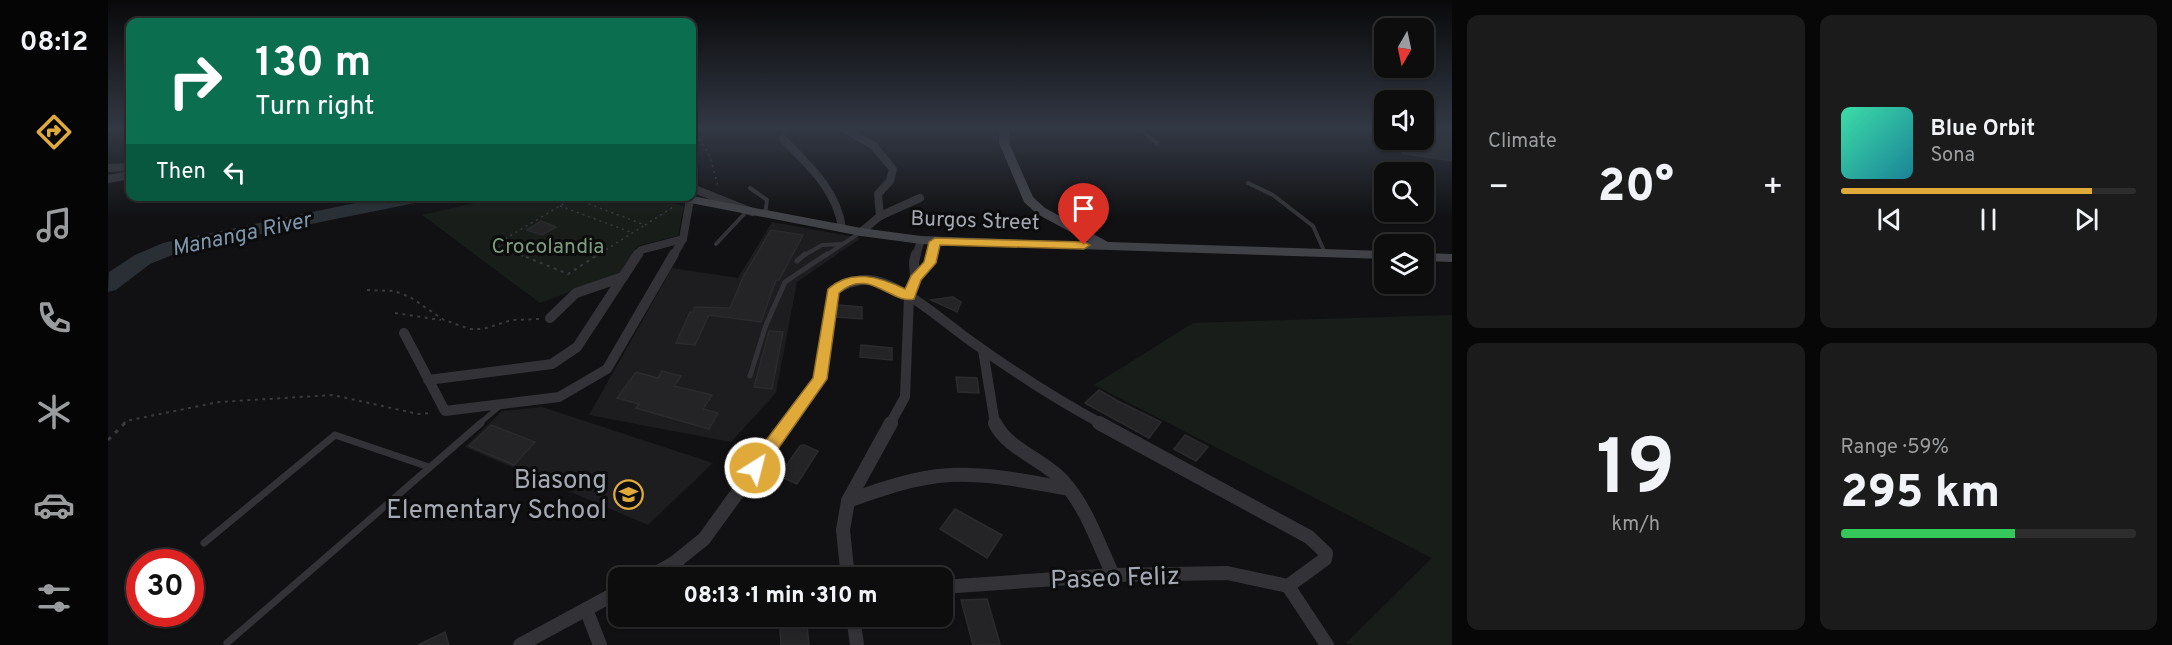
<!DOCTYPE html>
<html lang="en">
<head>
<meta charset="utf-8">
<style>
	:root { --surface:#0d0d0e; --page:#1b1b1c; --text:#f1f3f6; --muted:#9a9c9e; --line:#2d2d2e; --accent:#e0aa3b }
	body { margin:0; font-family:Overpass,sans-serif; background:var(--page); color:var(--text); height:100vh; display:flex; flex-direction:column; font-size:22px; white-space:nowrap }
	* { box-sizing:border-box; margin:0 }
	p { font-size:20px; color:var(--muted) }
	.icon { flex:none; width:33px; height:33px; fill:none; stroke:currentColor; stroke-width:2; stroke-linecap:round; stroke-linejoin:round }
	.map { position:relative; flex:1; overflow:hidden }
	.details { display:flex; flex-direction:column; gap:15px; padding:15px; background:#070708; width:720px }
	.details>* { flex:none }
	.top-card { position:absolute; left:18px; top:18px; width:570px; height:183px; border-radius:12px; box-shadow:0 2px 4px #0004,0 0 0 2px var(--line); background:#0b6e4f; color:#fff; overflow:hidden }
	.needle { width:39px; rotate:189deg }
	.buttons { position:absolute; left:1266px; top:18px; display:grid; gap:12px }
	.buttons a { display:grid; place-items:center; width:60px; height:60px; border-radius:12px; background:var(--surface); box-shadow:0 2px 4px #0004,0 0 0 2px var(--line); font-size:30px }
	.speed { position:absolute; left:18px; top:549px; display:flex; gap:12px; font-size:30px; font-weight:700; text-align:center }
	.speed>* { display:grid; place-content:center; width:78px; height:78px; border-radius:50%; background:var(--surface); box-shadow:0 2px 4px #0004,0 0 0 2px var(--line); line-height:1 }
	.speed .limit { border:9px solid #d22; background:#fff; color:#111 }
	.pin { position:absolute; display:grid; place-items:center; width:51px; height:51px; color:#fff; margin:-62px -26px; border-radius:50% 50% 50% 0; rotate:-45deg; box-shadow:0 0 6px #0007 }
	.pin .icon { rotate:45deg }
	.me { position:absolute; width:66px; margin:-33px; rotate:36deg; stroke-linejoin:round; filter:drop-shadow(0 0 4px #0008) }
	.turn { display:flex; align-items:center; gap:21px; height:126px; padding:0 30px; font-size:27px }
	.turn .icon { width:78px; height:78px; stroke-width:2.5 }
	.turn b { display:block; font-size:42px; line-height:51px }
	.then { display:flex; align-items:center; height:57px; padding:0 30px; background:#0003; gap:12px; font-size:22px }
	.big { font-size:45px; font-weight:800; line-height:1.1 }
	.details .tile { flex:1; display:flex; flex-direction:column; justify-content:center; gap:9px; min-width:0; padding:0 21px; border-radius:12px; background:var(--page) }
	.details .dial { align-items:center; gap:0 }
	.dial b { font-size:78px; line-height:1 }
	.song { display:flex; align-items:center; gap:18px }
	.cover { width:72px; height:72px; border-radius:9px; background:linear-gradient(135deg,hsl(160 70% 55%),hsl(190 70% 35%)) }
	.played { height:6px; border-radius:3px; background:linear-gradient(90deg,var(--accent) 85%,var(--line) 85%) }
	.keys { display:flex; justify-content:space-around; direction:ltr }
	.heat { display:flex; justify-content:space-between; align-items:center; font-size:33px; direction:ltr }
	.charge { height:9px; border-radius:4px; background:linear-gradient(90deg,#34c759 59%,var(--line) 0) }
	.details .tiles { flex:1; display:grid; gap:15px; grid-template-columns:repeat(2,1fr) }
	.trip { position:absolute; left:500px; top:567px; width:345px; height:60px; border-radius:12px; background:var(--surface); box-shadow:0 2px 4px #0004,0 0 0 2px var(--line); font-weight:800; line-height:60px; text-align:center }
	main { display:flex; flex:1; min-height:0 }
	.tab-bar { display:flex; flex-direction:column; width:108px; justify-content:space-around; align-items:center; background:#050506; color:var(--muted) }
	.tab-bar .icon { width:42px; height:42px }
	.tab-bar .current { color:var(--accent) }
	.tab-bar b { font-size:27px; color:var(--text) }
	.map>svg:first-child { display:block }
	.built { fill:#1d1d1f }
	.green { fill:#181d19 }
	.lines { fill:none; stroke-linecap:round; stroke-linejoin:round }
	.river { fill:#292f35; fill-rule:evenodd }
	.building { fill:#242426; stroke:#2b2b2e; stroke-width:1.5 }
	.path-far2 { stroke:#393a3e; stroke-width:1.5; stroke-dasharray:2 4; stroke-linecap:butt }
	.path-far1 { stroke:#393a3e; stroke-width:2; stroke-dasharray:3 4.5; stroke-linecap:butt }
	.path { stroke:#393a3e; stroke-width:3; stroke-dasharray:4 6; stroke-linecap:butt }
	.lane-far2 { stroke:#333337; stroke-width:4 }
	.lane-far1 { stroke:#333337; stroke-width:5 }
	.lane { stroke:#333337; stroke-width:7 }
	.street-far2 { stroke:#333337; stroke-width:8 }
	.street-far1 { stroke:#333337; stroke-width:10 }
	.street { stroke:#333337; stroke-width:14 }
	.secondary { fill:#414247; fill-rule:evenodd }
	.route { fill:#e0aa3b; stroke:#926e26; stroke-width:1.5 }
	.labels { text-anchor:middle; stroke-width:6; stroke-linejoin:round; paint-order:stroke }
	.street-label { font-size:21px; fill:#a4a8b2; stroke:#0c0c0d }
	.park-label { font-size:21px; fill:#7c9c7e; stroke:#0c0c0d }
	.water-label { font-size:22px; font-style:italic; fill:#7d95ab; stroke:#0c0c0d }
	.near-poi-label { font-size:26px; fill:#a4a8b2; stroke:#0c0c0d; text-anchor:end }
	.near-street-label { font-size:26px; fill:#a4a8b2; stroke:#0c0c0d }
</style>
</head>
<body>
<main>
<nav class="tab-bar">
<b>08:12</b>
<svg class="icon current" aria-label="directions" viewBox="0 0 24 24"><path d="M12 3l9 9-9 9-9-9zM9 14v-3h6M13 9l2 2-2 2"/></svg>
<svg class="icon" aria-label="music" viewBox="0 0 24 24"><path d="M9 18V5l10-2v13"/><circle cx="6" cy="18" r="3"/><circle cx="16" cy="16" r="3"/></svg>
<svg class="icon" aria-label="phone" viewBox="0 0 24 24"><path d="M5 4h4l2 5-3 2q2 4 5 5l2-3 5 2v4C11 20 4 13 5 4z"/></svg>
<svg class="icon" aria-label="climate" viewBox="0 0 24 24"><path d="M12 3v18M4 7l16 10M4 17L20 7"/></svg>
<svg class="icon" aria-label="car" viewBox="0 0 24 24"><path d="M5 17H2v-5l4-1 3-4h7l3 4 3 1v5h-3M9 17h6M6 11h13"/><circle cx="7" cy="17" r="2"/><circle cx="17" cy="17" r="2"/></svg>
<svg class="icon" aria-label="filters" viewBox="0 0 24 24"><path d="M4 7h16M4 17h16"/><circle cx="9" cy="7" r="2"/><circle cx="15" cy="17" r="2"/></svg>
</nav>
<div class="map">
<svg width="1344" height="645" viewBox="0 0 1344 645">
	<rect width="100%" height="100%" fill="#111113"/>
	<!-- built -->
	<g class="built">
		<polygon points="664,222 753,238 689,282 668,393 623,442 481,415 564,268 630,278"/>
		<polygon points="434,407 605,463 540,525 357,447 394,411"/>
	</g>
	<!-- green -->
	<g class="green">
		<polygon points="398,196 535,196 576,206 570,236 529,246 515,272 432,303 314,215"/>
		<polygon points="1344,315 1344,645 1246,645 1238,643 1324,558 986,385 1085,323"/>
	</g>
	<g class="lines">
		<!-- river -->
		<polygon class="river" points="281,196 321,196 319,200 312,202 79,249 42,264 8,290 0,292 1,272 27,255 55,243"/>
	</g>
	<!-- building -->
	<g class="building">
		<polygon points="1316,128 1344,128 1344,161 1294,153 1292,147 1284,146 1281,140 1316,140"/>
		<polygon points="433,221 448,227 434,235 419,230"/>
		<polygon points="663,230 695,235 671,280 668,280 653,322 601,315 587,345 568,343 582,312 585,312 587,307 622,308 635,277"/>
		<polygon points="845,297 853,302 849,312 823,300"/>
		<polygon points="730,305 754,307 754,319 728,317"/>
		<polygon points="661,331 675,332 664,389 646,387"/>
		<polygon points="753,345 784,348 784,360 752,357"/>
		<polygon points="554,371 573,376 566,386 604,395 595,409 610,413 601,429 528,408 531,404 509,398 528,372 550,378"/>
		<polygon points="848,377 869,378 871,393 850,392"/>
		<polygon points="991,390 1010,401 1053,422 1041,438 977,403"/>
		<polygon points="383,425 427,442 406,465 361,446"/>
		<polygon points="1077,435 1100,447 1088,461 1066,449"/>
		<polygon points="696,445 710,451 689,484 671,476 692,446"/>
		<polygon points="847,509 894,535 879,558 832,529"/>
		<polygon points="879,599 892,644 865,645 853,600"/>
		<polygon points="671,616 698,616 701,645 673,645"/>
		<polygon points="337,632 341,645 310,645"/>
	</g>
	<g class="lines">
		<!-- path-far2 -->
		<g class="path-far2">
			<polyline points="587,128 587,133 602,156 610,187"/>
			<polyline points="452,206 525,233"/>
			<polyline points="537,225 565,207"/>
			<polyline points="415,256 387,245 465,198 537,225"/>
			<polyline points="488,256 537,225"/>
		</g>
		<!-- path-far1 -->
		<g class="path-far1">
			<polyline points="411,254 460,274 491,254"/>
			<polyline points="259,290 286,291 302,297 336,320 362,329 375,329 404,320 431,319"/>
			<polyline points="287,313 333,320"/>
			<polyline points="15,424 18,421 111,402 225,395 310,414 323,413"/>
		</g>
		<!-- path -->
		<polyline class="path" points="0,440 17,423"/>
		<!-- lane-far2 -->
		<g class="lane-far2">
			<polyline points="1030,128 1049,143"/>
			<polyline points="1140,183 1165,195 1205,226 1217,253"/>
			<polyline points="642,188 659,200 657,215"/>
			<polyline points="608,244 639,211"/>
			<polyline points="695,256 714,245 734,244"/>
			<polyline points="717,256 753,232"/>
		</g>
		<!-- lane-far1 -->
		<g class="lane-far1">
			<polyline points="689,261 697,254"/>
			<polyline points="642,376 658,325 677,282 719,254"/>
			<polyline points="371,424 392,406"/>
		</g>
		<!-- lane -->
		<g class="lane">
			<polyline points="96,543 227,435 321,467"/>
			<polyline points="119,643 373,423"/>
		</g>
		<!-- street-far2 -->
		<g class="street-far2">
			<polyline points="736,128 766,146 785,169 782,181 770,194 772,216"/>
			<path d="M675,139c25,26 54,51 59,89"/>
			<polyline points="0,168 22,167"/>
			<polyline points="0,179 22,175"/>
			<polyline points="584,188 644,212"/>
			<polyline points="753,232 772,216 812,198"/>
			<polyline points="529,256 533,250 575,239"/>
			<polyline points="565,256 575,239 582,199"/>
			<polyline points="808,256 813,240"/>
			<polyline points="824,256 827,242"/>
		</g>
		<!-- street-far1 -->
		<g class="street-far1">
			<polyline points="807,279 822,263 824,254"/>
			<polyline points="442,318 468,293 515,277"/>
			<polyline points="296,333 337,411 451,397 499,369 566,254"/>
			<polyline points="875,350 887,424"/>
			<polyline points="320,380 444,364 469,347 530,254"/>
			<path d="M679,424l33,-45 12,-87c14,-9 31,-16 48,-10 32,10 65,41 92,60 42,30 85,58 130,82"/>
			<polyline points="782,424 797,397 801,296 807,279 806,262 808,254"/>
		</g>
		<!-- street -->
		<g class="street">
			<path d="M887,423c12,26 48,36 67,57 24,26 36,63 51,95"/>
			<polyline points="991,423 1201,537 1218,553 1217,559 1180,586 1219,645"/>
			<path d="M740,501c33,-12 67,-24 102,-26 40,-2 80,7 119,14"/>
			<polyline points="566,563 577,578"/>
			<polyline points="539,578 566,563 596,539 680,423"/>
			<polyline points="740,578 735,530 740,501 783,423"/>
			<polyline points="834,587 1005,575 1119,573 1180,586"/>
			<polyline points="478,609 492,645"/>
			<polyline points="745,616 749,645"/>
			<polyline points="412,645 510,592"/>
		</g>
		<!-- secondary -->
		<g class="secondary">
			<polygon points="892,128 902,128 901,143 925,197 937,208 1000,242 1276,251 1276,259 813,244 753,236 567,200 561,196 584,196 753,228 813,236 981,242 929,214 916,202 891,143"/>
			<polygon points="1316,253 1344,254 1344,262 1316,261"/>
		</g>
	</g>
	<!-- sky -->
	<linearGradient id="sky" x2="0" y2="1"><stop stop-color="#09090a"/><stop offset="0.59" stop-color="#323844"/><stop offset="1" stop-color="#323844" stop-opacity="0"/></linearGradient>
	<rect width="1344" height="218" fill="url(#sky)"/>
	<!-- route -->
	<path class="route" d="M827,238l149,4 6,3 -6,4 -144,-4 -4,18 -15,17 -7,19c-22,6 -46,-33 -75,-6l-12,86 -66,94 -6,2 -6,-2 -2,-5 2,-5 64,-85 15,-89c23,-21 52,-12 77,0l6,-13 13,-14 5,-20z"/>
	<!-- icons -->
	<defs>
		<symbol id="school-ring" viewBox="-11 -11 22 22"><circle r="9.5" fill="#0c0c0d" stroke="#e0aa3b" stroke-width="1.5"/><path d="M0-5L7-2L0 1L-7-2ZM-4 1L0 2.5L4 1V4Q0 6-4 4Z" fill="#e0aa3b"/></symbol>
	</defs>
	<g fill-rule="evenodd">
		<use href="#school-ring" x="504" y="478" width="33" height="33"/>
	</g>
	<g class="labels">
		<!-- street labels -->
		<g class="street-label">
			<text transform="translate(867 220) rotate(2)" y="7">Burgos Street</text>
		</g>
		<!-- park labels -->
		<g class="park-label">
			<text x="440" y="253">Crocolandia</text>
		</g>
		<!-- water labels -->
		<g class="water-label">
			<text transform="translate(133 233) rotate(-12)" y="8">Mananga River</text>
		</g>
		<!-- near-poi labels -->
		<g class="near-poi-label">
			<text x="499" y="488">Biasong<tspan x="499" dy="30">Elementary School</tspan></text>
		</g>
		<!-- near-street labels -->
		<g class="near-street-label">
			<text transform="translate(1007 577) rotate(-2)" y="9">Paseo Feliz</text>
		</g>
	</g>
</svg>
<div class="buttons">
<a><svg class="needle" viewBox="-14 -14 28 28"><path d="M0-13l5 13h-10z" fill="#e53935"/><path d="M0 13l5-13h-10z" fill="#9a9c9e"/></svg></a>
<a><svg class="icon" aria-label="sound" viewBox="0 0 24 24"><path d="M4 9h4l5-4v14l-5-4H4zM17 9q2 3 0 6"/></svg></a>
<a><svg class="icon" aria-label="search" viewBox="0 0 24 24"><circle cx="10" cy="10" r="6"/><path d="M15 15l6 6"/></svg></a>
<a><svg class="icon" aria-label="layers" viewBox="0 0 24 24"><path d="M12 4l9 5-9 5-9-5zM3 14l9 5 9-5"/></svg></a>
</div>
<div class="speed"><div class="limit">30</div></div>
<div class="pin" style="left:976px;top:245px;background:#d93025"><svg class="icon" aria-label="arrive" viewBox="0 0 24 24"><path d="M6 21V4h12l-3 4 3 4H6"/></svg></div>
<svg class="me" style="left:647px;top:468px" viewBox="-20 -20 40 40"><circle r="17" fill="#e0aa3b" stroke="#fff" stroke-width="3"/><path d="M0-11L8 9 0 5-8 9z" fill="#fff"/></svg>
<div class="trip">08:13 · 1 min · 310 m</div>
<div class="top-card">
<div class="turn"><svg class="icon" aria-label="right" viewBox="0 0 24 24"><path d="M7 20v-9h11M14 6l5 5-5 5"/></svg><div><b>130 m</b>Turn right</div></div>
<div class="then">Then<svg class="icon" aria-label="left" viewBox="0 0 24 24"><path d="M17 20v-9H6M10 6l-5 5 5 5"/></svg></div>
</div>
</div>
<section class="details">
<div class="tiles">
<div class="tile"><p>Climate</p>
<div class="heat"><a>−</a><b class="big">20°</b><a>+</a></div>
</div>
<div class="tile">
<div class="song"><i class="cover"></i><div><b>Blue Orbit</b><p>Sona</p></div></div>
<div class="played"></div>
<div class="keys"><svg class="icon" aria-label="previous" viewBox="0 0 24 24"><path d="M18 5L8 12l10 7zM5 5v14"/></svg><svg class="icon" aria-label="pause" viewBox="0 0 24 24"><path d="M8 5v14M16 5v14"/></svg><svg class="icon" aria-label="next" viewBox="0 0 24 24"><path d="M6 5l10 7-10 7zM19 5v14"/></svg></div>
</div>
<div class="tile dial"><b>19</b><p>km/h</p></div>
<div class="tile"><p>Range · 59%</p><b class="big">295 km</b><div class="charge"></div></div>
</div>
</section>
</main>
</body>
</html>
